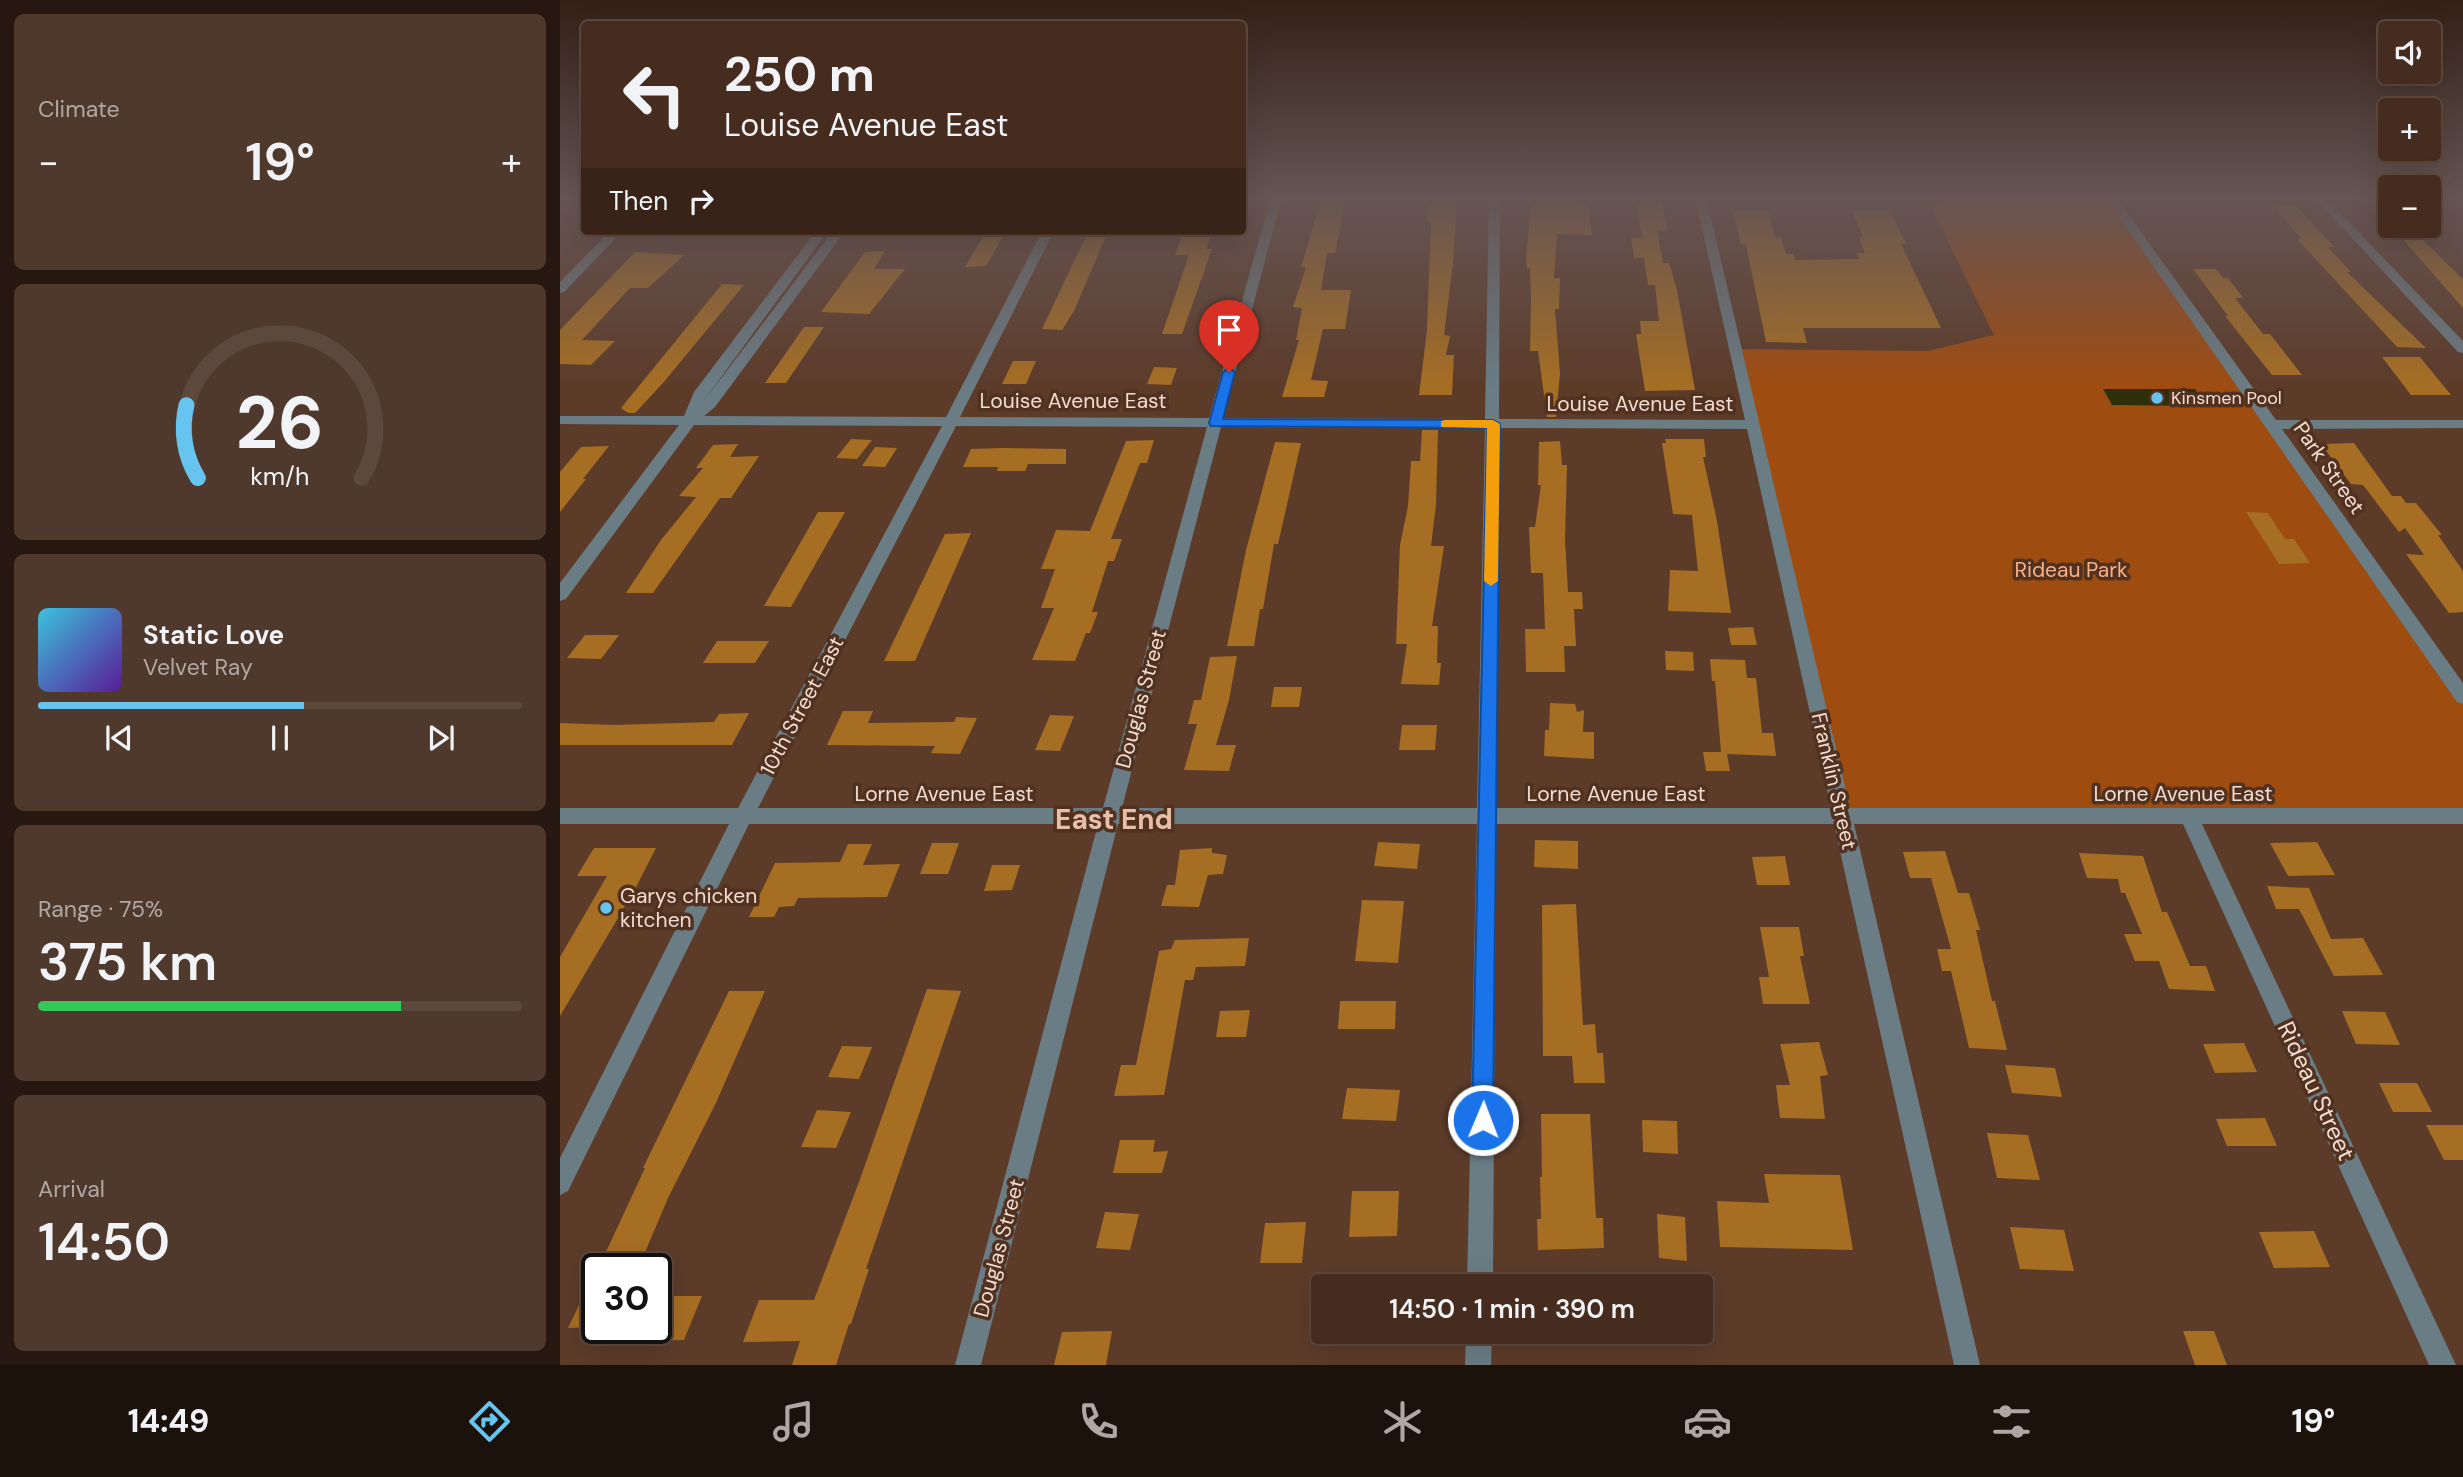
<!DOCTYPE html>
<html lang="en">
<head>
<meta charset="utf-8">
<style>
	:root { --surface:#452c1f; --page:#4f382c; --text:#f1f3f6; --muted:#b0a7a4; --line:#5d483d; --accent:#66c4ef }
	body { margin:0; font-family:"DM Sans",sans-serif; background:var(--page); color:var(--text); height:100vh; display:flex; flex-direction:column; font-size:26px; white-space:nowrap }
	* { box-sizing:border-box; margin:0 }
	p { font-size:23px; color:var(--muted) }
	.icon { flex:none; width:38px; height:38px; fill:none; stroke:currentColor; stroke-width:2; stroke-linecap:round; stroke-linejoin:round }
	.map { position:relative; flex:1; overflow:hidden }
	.drawer { display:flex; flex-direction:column; gap:14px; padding:14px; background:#261811; width:560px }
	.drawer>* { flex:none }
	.hud { position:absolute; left:21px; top:21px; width:665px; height:214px; border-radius:7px; box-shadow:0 7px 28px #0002,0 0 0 2px var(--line); background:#452c1f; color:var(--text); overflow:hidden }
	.controls { position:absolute; left:1818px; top:21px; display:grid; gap:14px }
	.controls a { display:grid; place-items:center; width:63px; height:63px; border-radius:7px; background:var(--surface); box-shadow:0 7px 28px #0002,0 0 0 2px var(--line); font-size:35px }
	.speed { position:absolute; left:21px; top:1253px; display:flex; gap:14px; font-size:35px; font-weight:700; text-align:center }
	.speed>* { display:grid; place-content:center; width:91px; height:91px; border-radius:50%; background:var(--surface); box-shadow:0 7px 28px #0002,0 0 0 2px var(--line); line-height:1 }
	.speed .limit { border:4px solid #111; border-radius:10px; background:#fff; color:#111 }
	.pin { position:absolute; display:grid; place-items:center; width:60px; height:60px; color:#fff; margin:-72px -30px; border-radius:50% 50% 50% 0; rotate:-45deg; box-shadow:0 0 7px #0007 }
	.pin .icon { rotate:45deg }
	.me { position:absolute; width:77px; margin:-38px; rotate:1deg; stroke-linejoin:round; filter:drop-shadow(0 0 5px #0008) }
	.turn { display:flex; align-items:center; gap:24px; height:147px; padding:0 28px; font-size:32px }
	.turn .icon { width:91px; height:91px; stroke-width:2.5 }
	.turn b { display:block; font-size:49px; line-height:60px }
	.then { display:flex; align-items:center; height:66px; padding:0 28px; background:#0003; gap:14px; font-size:26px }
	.big { font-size:52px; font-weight:600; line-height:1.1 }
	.drawer .tile { flex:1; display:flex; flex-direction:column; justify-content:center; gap:10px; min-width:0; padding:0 24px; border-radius:10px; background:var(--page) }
	.drawer .dial { align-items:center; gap:0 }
	.dial svg { height:182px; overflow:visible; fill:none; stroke:var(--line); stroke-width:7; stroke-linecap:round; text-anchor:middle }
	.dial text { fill:var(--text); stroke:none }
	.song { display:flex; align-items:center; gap:21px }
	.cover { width:84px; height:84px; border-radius:10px; background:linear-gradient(135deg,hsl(190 70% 55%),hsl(270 70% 35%)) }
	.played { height:7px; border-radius:4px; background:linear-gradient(90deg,var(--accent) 55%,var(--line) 55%) }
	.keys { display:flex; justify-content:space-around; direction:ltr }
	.heat { display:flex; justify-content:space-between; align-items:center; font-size:38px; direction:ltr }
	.charge { height:10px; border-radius:5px; background:linear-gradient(90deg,#34c759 75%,var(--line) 0) }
	.trip { position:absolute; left:751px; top:1274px; width:402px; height:70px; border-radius:7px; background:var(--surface); box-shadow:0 7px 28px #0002,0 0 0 2px var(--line); font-weight:600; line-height:70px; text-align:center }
	.dock { display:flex; height:112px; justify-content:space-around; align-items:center; background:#1c120c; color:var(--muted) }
	.dock .icon { width:49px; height:49px }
	.dock .selected { color:var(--accent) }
	.dock b { font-size:32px; color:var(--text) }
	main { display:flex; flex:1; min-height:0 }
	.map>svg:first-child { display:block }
	.green { fill:#9f4c11 }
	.water { fill:#2e2f08 }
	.building { fill:#a66e23 }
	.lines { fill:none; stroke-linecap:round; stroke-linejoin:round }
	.minor { fill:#6a7c84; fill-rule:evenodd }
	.route { fill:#1a73e8; stroke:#114b97; stroke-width:2 }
	.slow { fill:#f59e0b }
	.poi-dot { fill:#66c4ef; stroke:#51311f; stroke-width:2.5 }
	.labels { text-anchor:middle; stroke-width:7; stroke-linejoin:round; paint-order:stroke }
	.far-poi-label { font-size:18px; fill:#f2ddd2; stroke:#51311f; text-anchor:start }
	.street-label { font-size:21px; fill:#f2ddd2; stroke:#51311f }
	.park-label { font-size:21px; fill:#f9af87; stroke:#51311f }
	.poi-label { font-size:21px; fill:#f2ddd2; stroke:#51311f; text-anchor:start }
	.near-street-label { font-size:24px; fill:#f2ddd2; stroke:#51311f }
	.district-label { font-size:28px; font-weight:bold; fill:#e7bea9; stroke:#51311f }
</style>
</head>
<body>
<main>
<section class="drawer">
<div class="tile"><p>Climate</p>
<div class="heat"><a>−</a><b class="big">19°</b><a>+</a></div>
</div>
<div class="tile dial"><svg viewBox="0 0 100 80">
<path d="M14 69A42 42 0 1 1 86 69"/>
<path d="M14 69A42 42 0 0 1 9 37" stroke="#66c4ef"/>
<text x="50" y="56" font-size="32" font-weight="700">26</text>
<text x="50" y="72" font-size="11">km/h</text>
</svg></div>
<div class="tile">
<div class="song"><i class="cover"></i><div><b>Static Love</b><p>Velvet Ray</p></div></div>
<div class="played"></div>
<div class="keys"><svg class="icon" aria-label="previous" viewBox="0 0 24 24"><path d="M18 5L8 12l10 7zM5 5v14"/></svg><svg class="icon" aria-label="pause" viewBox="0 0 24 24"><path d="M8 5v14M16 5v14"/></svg><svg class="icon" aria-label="next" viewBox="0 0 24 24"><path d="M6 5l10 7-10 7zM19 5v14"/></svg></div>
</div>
<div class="tile"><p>Range · 75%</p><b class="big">375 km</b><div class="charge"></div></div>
<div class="tile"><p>Arrival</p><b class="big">14:50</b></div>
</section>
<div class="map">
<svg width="1903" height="1365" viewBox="0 0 1903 1365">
	<rect width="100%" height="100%" fill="#5c3b29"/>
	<!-- green -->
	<polygon class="green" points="1456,197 1551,197 1903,697 1903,816 1281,816 1175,349 1368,351 1434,335 1368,201"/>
	<!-- water -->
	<polygon class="water" points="1543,389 1635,389 1646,406 1552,405"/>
	<!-- building -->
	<g class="building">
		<polygon points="1091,201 1102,202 1107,230 1097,230 1103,263 1109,263 1117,290 1135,390 1085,391 1076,334 1081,334 1080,321 1099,321 1095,285 1088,285 1084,258 1074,258 1071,238 1082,238 1076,203"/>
		<polygon points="971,202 1028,205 1032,235 997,234 994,278 1000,278 999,309 995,309 1000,373 996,417 987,417 978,351 970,351 971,297 970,268 967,268 966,258"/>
		<polygon points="760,204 785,204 775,253 767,253 761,290 791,290 785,329 763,329 751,380 768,381 764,397 722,397 739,340 736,340 742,308 733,307 746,267 741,267"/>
		<polygon points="869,204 897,204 893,263 884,335 890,336 886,355 894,355 892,395 859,395 867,330 871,221 867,221"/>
		<polygon points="1713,205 1735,205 1774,247 1768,247 1791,272 1787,272 1866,348 1837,347 1737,239 1741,239"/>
		<polygon points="1173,211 1208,211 1215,237 1221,238 1226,254 1233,254 1235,260 1299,259 1297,253 1305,253 1299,237 1303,237 1292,211 1330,211 1346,244 1341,244 1381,328 1243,328 1247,343 1206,342 1186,245 1181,244"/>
		<polygon points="1849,227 1903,279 1903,308 1840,236"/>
		<polygon points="427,231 446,231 426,266 405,267"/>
		<polygon points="624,231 652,231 646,249 652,249 622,334 602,334 629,255 615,255"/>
		<polygon points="526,236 546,236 514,311 502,330 482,329"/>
		<polygon points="325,251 314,269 345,269 309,314 261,312 305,252"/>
		<polygon points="75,252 124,255 88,288 70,288 22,340 55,341 31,365 0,364 0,330"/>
		<polygon points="1633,269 1656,269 1663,278 1668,278 1683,298 1675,298 1703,334 1710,334 1742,375 1712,375 1665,316 1668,316"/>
		<polygon points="162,284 184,285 103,383 75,413 68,413 61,408"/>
		<polygon points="244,327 264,327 226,383 205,383"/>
		<polygon points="1822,357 1860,357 1891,395 1851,395"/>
		<polygon points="453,361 476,361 466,384 442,384"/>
		<polygon points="594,367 617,368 611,385 587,384"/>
		<polygon points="862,430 878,430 876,505 871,546 884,546 872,626 878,626 877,663 881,663 879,685 841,684 847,644 836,644 840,545 848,506 851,461 860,461"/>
		<polygon points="291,439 312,440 297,459 276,458"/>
		<polygon points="1105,439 1144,439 1146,457 1143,457 1157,521 1171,613 1108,611 1110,570 1138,571 1132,515 1113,514 1102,443 1106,443"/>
		<polygon points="594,440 587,463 580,463 551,539 562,539 554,561 548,561 532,612 538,612 530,633 526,633 515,661 472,660 494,608 481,608 495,569 481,569 496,530 530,531 566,441"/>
		<polygon points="1000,441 1002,465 1007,465 1005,540 1008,592 1022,592 1023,609 1014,609 1016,646 1004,646 1005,672 966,672 965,629 985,629 983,573 971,573 969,527 975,527 981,485 978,485 979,442"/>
		<polygon points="715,442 741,443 718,544 714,544 703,609 700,609 694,646 667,646 686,550"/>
		<polygon points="1794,443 1832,496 1841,496 1846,503 1856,503 1882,535 1878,535 1903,571 1903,612 1889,613 1846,554 1864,555 1845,528 1839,532 1803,485 1791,484 1761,444"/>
		<polygon points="178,444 170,457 199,456 171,498 160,498 93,593 66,593 101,540 136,497 119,496 143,468 136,468 153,445"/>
		<polygon points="49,446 23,479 26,479 0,512 0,472 21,447"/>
		<polygon points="315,447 337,448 325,467 302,466"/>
		<polygon points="442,448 506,449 506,464 468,464 465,471 437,471 438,467 403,467 411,449"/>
		<polygon points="258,512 285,512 231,607 204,606"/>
		<polygon points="1686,512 1708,513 1725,539 1734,539 1750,563 1719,564"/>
		<polygon points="411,533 355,661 324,661 385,534"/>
		<polygon points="1193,627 1197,645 1171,645 1168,628"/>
		<polygon points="25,635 59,635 41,659 7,658"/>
		<polygon points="157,641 209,641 195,663 143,663"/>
		<polygon points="1105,651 1133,652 1134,671 1106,670"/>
		<polygon points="677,656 669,700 656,745 676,745 669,771 624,770 637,724 628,724 634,700 641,700 650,657"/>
		<polygon points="1150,659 1185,660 1187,678 1196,678 1202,733 1213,733 1216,756 1167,754 1170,771 1146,771 1143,752 1161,752 1155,681 1152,681"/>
		<polygon points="714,687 742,687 739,707 711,707"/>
		<polygon points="990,703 1015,704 1017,712 1024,710 1023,732 1034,732 1034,759 984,756 985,730 989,730"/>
		<polygon points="283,711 313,711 308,723 394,722 396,717 417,718 400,754 371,753 375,746 267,745"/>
		<polygon points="189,713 172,745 0,745 0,723 53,725 154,722 159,714"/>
		<polygon points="490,715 514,716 500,751 475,750"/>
		<polygon points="842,725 877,725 875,750 839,750"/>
		<polygon points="975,840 1018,841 1018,869 974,867"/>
		<polygon points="818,842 860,844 857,869 814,866"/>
		<polygon points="1757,842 1775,875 1728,876 1710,843"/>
		<polygon points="372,843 399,843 388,874 360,874"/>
		<polygon points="288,844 312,844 303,865 340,864 327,897 238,898 234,906 219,907 214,917 189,917 215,863 280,862"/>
		<polygon points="34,848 96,848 74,891 0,1016 0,957 47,876 17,876"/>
		<polygon points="652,848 652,853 667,855 663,874 648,875 639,907 601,906 607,885 615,885 620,850"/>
		<polygon points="1385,851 1398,893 1409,893 1420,930 1416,930 1432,1001 1435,1001 1447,1050 1409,1048 1391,971 1382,971 1377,949 1391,949 1371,878 1350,878 1343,852"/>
		<polygon points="1519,853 1583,856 1602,912 1607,912 1630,966 1646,966 1655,991 1609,989 1599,961 1575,961 1564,934 1582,934 1565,893 1561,893 1558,879 1527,878"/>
		<polygon points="1225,856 1230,885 1197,885 1192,857"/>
		<polygon points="432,865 460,865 452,890 424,891"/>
		<polygon points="1707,886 1749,888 1771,939 1803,938 1823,975 1774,976 1739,909 1716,909"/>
		<polygon points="802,900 844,901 838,963 795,961"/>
		<polygon points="1016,904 1023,1025 1035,1024 1037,1053 1043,1053 1045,1083 1014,1083 1012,1056 983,1056 982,905"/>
		<polygon points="1200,927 1239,927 1244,956 1240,956 1250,1004 1203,1004 1199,977 1209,977"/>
		<polygon points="689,938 685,966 636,967 633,980 625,980 604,1095 554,1096 561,1065 576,1065 599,951 611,949 615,940"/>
		<polygon points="367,989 401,991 306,1269 309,1269 291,1324 289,1324 276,1365 232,1365 240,1341 183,1342 199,1300 254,1300 299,1182"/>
		<polygon points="169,991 205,991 155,1105 108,1198 78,1269 38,1269 85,1168 83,1168"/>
		<polygon points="780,1001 836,1001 835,1029 778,1029"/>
		<polygon points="690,1010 686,1037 656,1037 660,1011"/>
		<polygon points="1782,1011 1825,1012 1840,1045 1796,1044"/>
		<polygon points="1259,1042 1268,1075 1260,1076 1265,1119 1220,1118 1216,1085 1230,1085 1220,1044"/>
		<polygon points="1684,1043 1697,1072 1655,1073 1643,1044"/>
		<polygon points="282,1046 312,1047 299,1079 268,1077"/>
		<polygon points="1445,1065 1495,1068 1502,1097 1452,1093"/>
		<polygon points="1819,1083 1857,1083 1872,1112 1833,1112"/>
		<polygon points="787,1088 840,1090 836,1121 782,1119"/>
		<polygon points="257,1110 291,1112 276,1148 241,1147"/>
		<polygon points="981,1114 1030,1114 1036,1218 1043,1218 1044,1248 978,1250 977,1219 981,1219 980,1177 982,1177"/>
		<polygon points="1705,1118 1717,1146 1667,1146 1656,1119"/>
		<polygon points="1082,1120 1117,1121 1118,1154 1083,1152"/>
		<polygon points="1866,1125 1903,1125 1903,1160 1884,1160"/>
		<polygon points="1427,1133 1468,1135 1480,1180 1437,1178"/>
		<polygon points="560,1140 595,1140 593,1152 608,1151 602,1173 553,1173"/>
		<polygon points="1204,1174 1280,1175 1293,1250 1160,1247 1157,1201 1209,1203"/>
		<polygon points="792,1191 839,1191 837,1236 789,1237"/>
		<polygon points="545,1212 579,1214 570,1250 536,1248"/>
		<polygon points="1097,1214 1125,1217 1127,1261 1099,1258"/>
		<polygon points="746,1222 742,1263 700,1263 705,1223"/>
		<polygon points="1450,1227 1504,1230 1514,1271 1460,1269"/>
		<polygon points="1754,1231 1770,1267 1714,1268 1699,1232"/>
		<polygon points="37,1267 37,1327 8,1328"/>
		<polygon points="106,1296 142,1296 124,1340 87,1341 92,1328 96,1328 96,1319"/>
		<polygon points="552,1331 546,1365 494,1365 502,1332"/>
		<polygon points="1623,1331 1654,1331 1667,1365 1635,1365"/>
	</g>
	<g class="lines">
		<!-- minor -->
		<g class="minor">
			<path d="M711,197h11l-59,221 262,1 4,-222h11l-1,222 246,1 -50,-223h11l144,611h613v16h-261l254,541h-27l-246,-541h-329l126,541h-26l-120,-541h-338l-3,462h-26l10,-462h-359l-137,541h-26l143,-541h-349l-181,367 -8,4v-37l169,-334h-169v-16h178l204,-382 -248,-1 -128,174 -6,2v-18l119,-158 -119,-1v-8h124l10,-24 122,-161h12l-125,171 130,-171h12l-130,176 -11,9 242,1 96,-186h12l-94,186 249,1zM396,426l251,1 -104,381h-345zM661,427l264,1 -8,380h-355zM939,428l248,1 84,379h-335z"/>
			<polygon points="1545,197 1556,197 1716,420 1903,420 1903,428 1722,429 1903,683 1903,704 1897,702"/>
			<polygon points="1754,197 1765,197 1903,341 1903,353 1898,352"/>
			<polygon points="50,231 63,231 4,292 0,293 0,282"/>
			<polygon points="906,1332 932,1332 931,1365 905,1365"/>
		</g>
	</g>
	<!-- sky -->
	<linearGradient id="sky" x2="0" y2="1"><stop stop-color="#332017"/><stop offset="0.51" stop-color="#665554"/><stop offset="1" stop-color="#665554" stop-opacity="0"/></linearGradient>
	<rect width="1903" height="388" fill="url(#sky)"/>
	<!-- route -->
	<polygon class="route" points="669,368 675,372 663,419 933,420 940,424 933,1120 930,1128 923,1131 915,1128 912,1120 927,428 651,426 649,423 663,372"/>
	<!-- slow -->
	<polygon class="slow" points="885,420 933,420 940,424 938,581 931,586 924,581 927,428 881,427 881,421"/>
	<!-- markers -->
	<g class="poi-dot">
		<circle cx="1597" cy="398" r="7"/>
		<circle cx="46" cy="908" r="7"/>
	</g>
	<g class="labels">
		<!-- far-poi labels -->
		<g class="far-poi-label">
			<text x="1611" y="404">Kinsmen Pool</text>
		</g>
		<!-- street labels -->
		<g class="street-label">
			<text x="513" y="408">Louise Avenue East</text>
			<text x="1080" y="411">Louise Avenue East</text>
			<text transform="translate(1769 468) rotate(55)" y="7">Park Street</text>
			<text transform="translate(581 699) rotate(-75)" y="7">Douglas Street</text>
			<text transform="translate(242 706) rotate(-62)" y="7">10th Street East</text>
			<text transform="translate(1274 781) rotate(77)" y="7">Franklin Street</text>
			<text x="384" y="801">Lorne Avenue East</text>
			<text x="1056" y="801">Lorne Avenue East</text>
			<text x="1623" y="801">Lorne Avenue East</text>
			<text transform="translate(439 1248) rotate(-75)" y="7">Douglas Street</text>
		</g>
		<!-- park labels -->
		<g class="park-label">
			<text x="1511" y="577">Rideau Park</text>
		</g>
		<!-- poi labels -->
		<g class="poi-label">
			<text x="60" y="903">Garys chicken<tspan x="60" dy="24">kitchen</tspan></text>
		</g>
		<!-- near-street labels -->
		<g class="near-street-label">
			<text transform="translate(1756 1091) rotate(65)" y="8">Rideau Street</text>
		</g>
		<!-- district labels -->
		<g class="district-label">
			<text x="554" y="829">East End</text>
		</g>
	</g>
</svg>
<div class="controls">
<a><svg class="icon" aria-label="sound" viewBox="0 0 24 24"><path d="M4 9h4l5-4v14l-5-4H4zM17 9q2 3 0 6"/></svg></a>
<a>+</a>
<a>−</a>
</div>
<div class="speed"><div class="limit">30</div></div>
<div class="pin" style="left:669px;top:372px;background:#d93025"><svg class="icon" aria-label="arrive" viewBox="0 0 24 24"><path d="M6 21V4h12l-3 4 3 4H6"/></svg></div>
<svg class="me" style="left:923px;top:1120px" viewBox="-20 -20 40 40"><circle r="17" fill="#1a73e8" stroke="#fff" stroke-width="3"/><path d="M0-11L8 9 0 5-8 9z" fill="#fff"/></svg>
<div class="trip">14:50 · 1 min · 390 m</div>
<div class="hud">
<div class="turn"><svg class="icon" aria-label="left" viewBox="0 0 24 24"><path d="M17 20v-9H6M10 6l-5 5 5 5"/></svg><div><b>250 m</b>Louise Avenue East</div></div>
<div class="then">Then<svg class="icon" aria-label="right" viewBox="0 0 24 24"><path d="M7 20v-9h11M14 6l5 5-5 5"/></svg></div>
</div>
</div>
</main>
<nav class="dock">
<b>14:49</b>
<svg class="icon selected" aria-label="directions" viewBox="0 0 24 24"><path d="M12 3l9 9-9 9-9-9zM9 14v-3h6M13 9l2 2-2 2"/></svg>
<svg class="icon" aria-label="music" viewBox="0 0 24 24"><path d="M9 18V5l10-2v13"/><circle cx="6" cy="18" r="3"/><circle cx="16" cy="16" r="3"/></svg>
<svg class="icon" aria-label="phone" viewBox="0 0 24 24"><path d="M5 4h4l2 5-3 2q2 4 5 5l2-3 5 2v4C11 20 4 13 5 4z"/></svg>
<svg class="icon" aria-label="climate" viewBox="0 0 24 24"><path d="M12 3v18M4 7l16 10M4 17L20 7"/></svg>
<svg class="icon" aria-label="car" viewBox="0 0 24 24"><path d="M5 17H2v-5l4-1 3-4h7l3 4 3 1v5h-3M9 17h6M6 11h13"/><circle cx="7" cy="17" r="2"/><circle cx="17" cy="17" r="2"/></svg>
<svg class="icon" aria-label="filters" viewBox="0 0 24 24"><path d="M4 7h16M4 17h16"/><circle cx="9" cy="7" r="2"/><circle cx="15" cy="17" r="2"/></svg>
<b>19°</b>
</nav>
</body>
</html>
